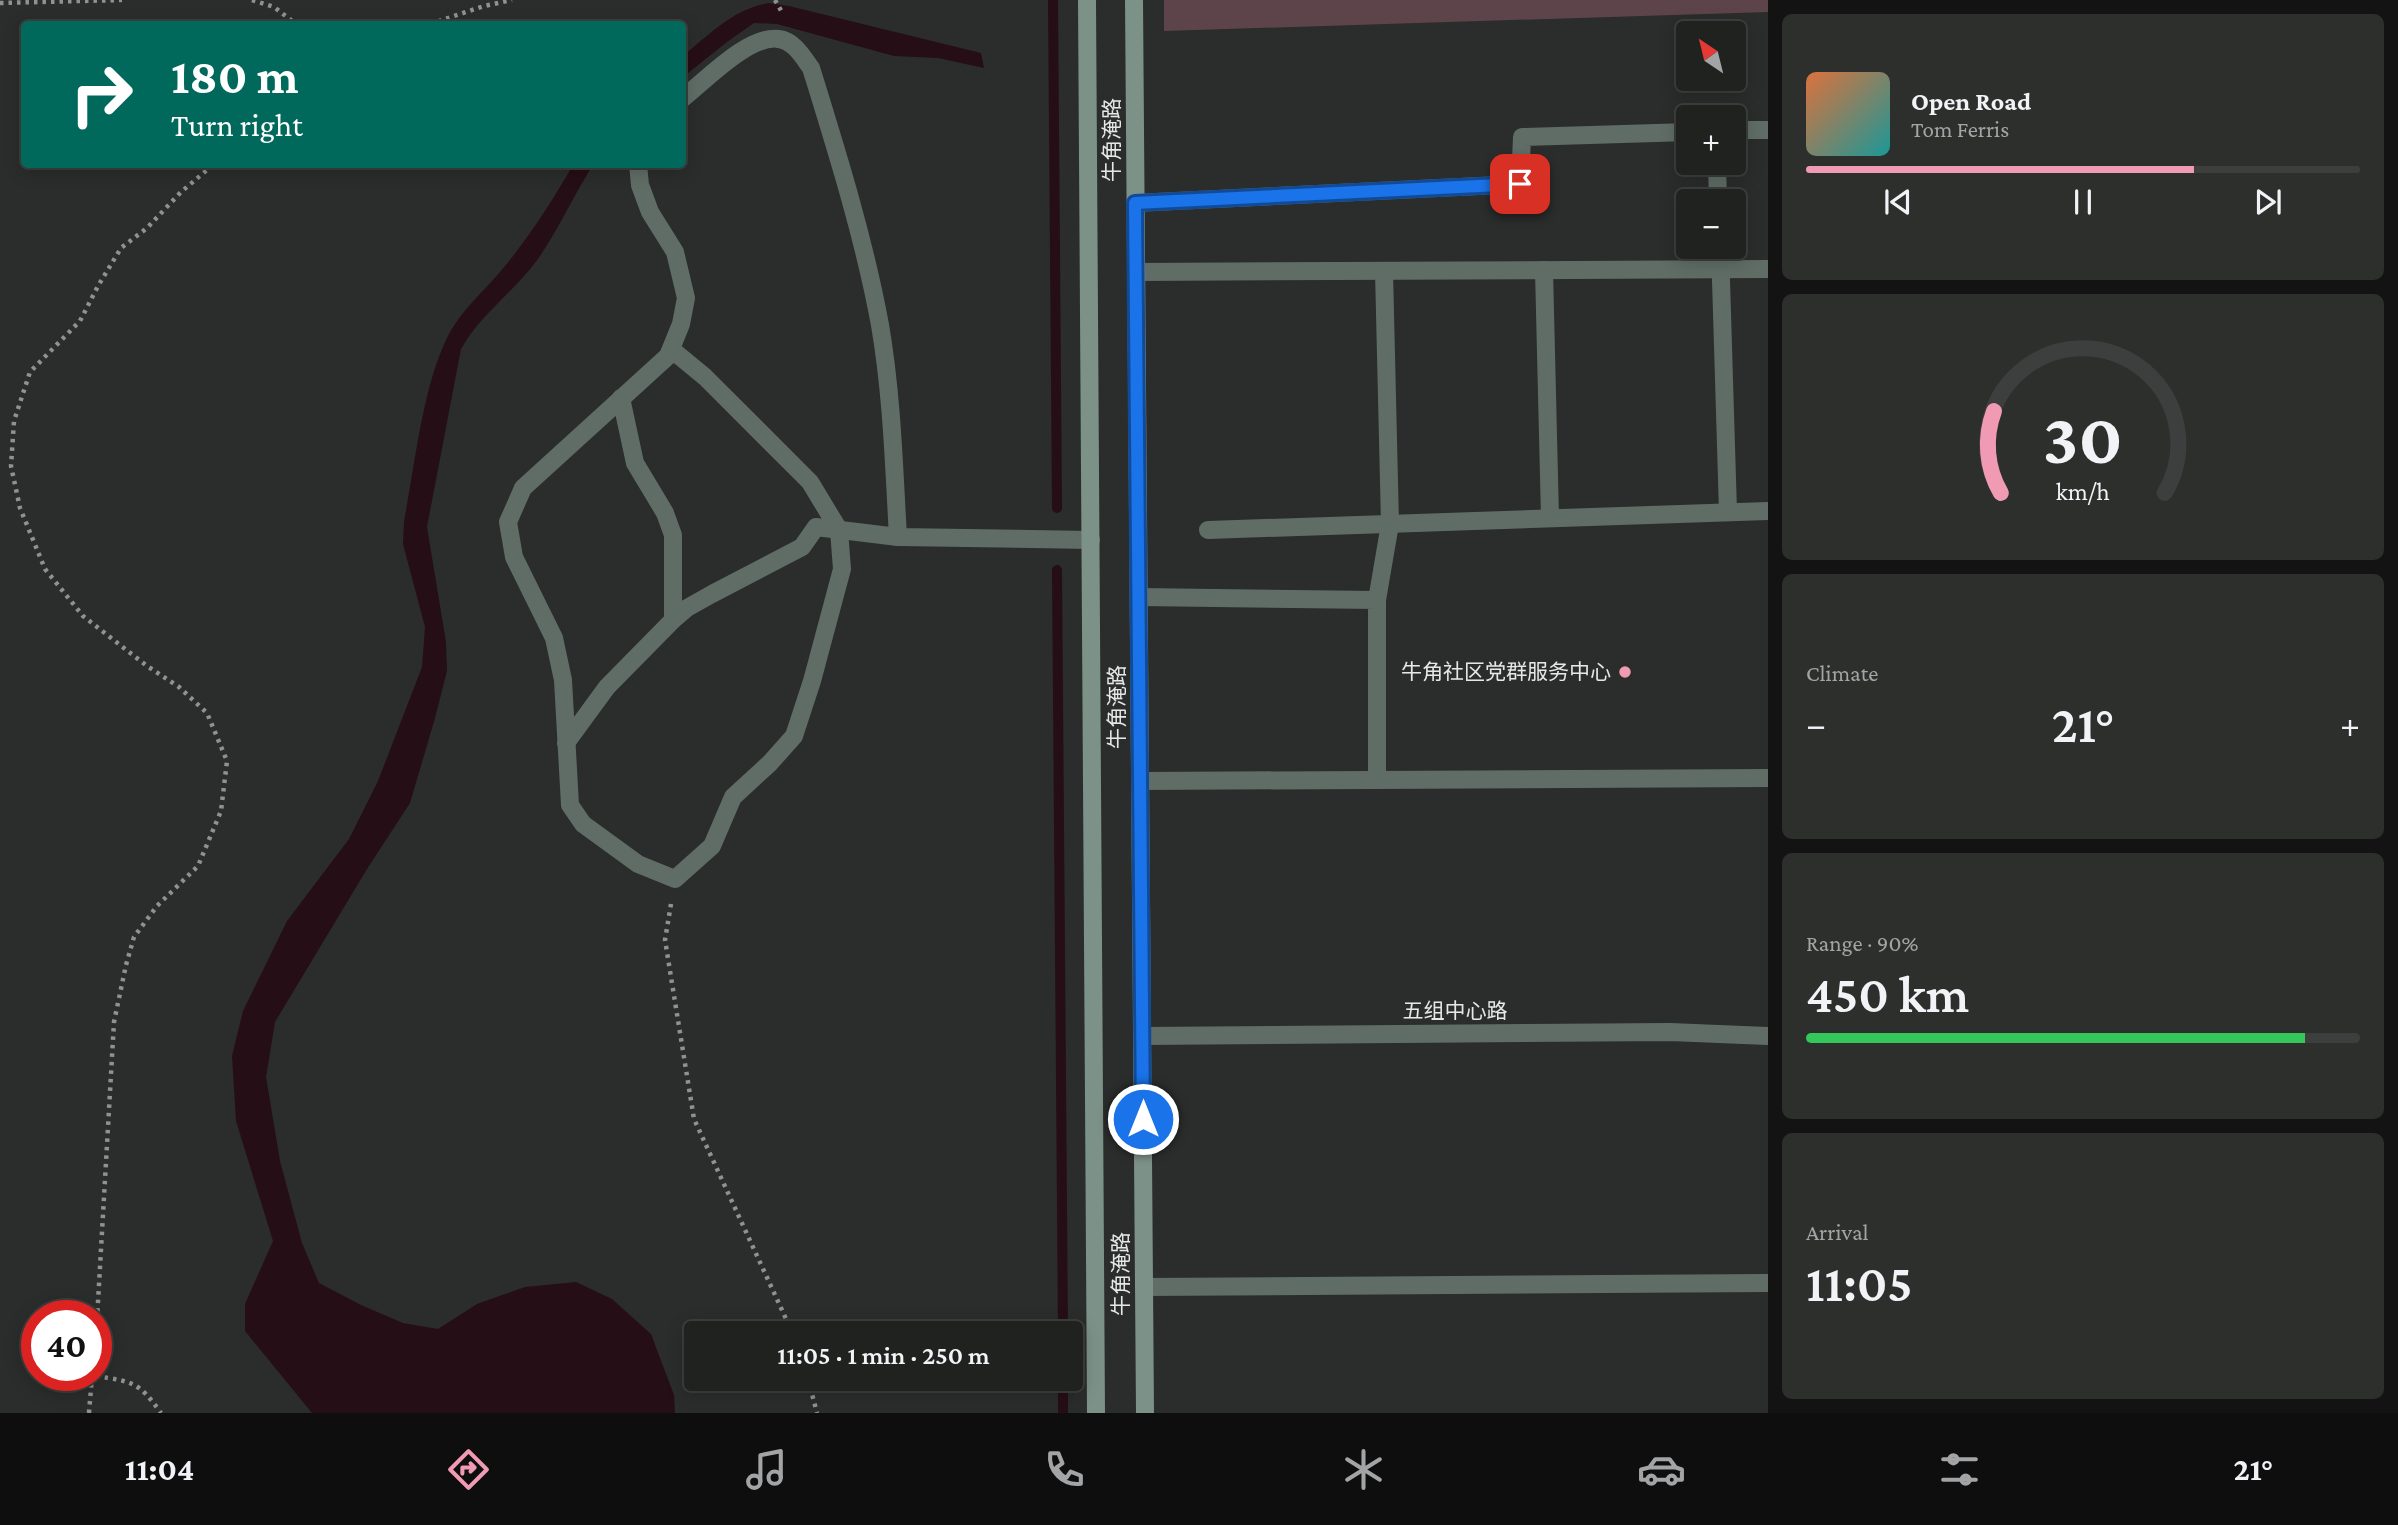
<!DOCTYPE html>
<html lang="en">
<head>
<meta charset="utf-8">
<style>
	:root { --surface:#202220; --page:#2d2f2d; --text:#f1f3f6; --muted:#a2a4a5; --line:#3d3f3e; --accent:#f19ab4 }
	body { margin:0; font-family:"Crimson Pro","Noto Sans SC",serif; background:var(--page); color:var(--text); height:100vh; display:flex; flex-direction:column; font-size:26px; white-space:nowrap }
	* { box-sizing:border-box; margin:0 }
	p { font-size:23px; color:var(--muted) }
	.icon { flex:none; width:38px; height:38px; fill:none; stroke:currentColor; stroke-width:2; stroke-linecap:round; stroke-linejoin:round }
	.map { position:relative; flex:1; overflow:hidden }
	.sheet { display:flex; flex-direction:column; gap:14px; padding:14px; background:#121312; width:630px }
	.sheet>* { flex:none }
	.top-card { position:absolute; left:21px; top:21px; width:665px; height:147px; border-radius:7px; box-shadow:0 4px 18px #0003,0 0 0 2px var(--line); background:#00695c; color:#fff; overflow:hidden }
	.needle { width:46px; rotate:325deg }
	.fabs { position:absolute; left:1676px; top:21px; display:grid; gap:14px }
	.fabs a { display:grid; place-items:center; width:70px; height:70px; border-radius:7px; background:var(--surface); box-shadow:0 4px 18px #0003,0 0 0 2px var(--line); font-size:35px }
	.speed { position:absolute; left:21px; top:1300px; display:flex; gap:14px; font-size:35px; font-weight:700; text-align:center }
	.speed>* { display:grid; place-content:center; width:91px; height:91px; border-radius:50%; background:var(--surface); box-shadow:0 4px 18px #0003,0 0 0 2px var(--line); line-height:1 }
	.speed .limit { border:10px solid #d22; background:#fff; color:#111 }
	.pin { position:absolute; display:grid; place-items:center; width:60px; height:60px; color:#fff; margin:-30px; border-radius:14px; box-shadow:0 4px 10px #0006 }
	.me { position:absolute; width:77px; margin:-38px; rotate:0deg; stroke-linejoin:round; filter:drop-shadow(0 0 5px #0008) }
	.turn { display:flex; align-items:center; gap:24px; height:147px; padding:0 35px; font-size:32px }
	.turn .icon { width:91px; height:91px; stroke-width:2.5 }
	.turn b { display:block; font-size:49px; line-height:60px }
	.big { font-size:52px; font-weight:600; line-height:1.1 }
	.sheet .tile { flex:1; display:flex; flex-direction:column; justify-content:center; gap:10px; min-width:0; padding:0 24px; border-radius:10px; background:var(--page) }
	.sheet .dial { align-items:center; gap:0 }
	.dial svg { height:182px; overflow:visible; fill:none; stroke:var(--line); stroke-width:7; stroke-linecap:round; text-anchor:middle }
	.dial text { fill:var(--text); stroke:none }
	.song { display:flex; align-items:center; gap:21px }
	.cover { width:84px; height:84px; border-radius:10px; background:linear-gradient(135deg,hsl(20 70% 55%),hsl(180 70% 35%)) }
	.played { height:7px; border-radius:4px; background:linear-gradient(90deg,var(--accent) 70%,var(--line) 70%) }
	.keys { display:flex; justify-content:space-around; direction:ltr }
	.heat { display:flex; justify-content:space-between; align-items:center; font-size:38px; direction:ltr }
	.charge { height:10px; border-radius:5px; background:linear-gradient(90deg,#34c759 90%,var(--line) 0) }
	.trip { position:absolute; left:684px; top:1321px; width:399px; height:70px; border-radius:7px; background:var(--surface); box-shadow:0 4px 18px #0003,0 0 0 2px var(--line); font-weight:600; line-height:70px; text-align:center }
	.tab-bar { display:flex; height:112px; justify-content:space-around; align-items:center; background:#0d0e0d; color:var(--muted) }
	.tab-bar .icon { width:49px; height:49px }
	.tab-bar .current { color:var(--accent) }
	.tab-bar b { font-size:32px; color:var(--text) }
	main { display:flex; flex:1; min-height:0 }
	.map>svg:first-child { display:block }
	.green { fill:#5d444b }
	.water { fill:#260e16 }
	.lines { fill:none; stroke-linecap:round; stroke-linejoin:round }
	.stream { stroke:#260e16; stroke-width:10 }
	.path { stroke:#909291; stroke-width:4.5; stroke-dasharray:3.5 5; stroke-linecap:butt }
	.lane { stroke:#606d67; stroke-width:18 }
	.street { stroke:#606d67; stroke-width:18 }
	.secondary { stroke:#7c9188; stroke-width:18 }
	.route-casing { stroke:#114b97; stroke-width:18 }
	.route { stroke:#1a73e8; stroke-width:12 }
	.poi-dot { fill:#f19ab4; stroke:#2a2d2b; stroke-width:2.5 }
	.labels { text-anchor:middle; stroke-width:7; stroke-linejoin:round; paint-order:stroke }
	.street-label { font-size:21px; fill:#e6e8e7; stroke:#2a2d2b }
	.poi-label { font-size:21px; fill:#e6e8e7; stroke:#2a2d2b; text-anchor:end }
</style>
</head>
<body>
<main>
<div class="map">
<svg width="1768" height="1413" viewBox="0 0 1768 1413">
	<rect width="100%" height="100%" fill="#2a2d2b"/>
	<!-- green -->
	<polygon class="green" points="1164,0 1768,0 1768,12 1164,31"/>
	<!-- water -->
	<g class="water">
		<path d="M769,3l20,3 192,47 3,15 -46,-10 -44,-2 -117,-32 -23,-1 -27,19 -44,35v-21c27,-22 50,-47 86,-53z"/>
		<path d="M573,165h20c-20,31 -36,68 -58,98 -23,30 -56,53 -74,86l-34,178 19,115 1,29 -12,47 -25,85 -43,66 -92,153 -9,55 14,84 22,82 17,40 42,22 42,18 35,6 39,-25 48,-17 51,-5 36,17 39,35 23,61 1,18h-363l-67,-82v-27l28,-63 -37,-120 -4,-65 11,-45 44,-90 62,-82 29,-58 44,-114 3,-40 -22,-83 1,-23c11,-56 18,-130 42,-181 14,-30 39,-49 59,-74 26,-32 48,-66 68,-101z"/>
	</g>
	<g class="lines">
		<!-- stream -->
		<g class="stream">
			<polyline points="1053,0 1057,508"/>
			<polyline points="1057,570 1063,1334"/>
			<polyline points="1063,1379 1063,1413"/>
		</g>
		<!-- path -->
		<g class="path">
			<polyline points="252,0 274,7 296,24"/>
			<polyline points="775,0 783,14"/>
			<polyline points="0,3 122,0"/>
			<polyline points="430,24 484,6 512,0"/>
			<polyline points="671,904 665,940 694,1119 793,1334"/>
			<polyline points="96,1337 114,1022 126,965 134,937 157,906 198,866 221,811 227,761 207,713 179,687 147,666 83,616 45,569 20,508 11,466 14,421 30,372 80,321 98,286 121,248 147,228 181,192 214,164"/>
			<path d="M96,1376c37,6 42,5 65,37"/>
			<polyline points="808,1379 817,1413"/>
			<polyline points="89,1413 92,1376"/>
		</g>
		<!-- lane -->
		<g class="lane">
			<polyline points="1734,130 1768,130"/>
			<polyline points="1717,163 1718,201"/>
			<polyline points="1135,203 1520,184 1522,137 1689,132"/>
			<polyline points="1720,247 1728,512"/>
			<polyline points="1544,270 1550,518"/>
			<polyline points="1136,272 1768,269"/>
			<polyline points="1208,530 1768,511"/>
			<polyline points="1139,597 1377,600 1377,780"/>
			<polyline points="1377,600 1390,524 1384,271"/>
			<polyline points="1144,1287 1768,1283"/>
		</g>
		<!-- street -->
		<g class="street">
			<path d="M682,99c23,-18 67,-65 97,-60 15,2 24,18 32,29 26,84 53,170 69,257 12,70 14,142 18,212"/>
			<polyline points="638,164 640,185 650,212 675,252 686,298 681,324 668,356 523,488 508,522 514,557 554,638 563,680 570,805 583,824 638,864 675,879 712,846 733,797 770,763 794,736 812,681 842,569 839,530 810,482 705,377 671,349"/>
			<polyline points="621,398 635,463 665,513 673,535 673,620"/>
			<polyline points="566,743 607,687 673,620 687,608 712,594 802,547 816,527 898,537 1091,540"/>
			<polyline points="1140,781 1768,778"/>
			<polyline points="1142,1036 1670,1032 1768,1036"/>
		</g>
		<!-- secondary -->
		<g class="secondary">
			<polyline points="1087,0 1096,1413"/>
			<polyline points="1134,0 1145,1413"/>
		</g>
	</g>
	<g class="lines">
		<defs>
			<polyline id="route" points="1143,1119 1135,203 1520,184"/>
		</defs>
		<!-- route casing -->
		<use href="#route" class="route-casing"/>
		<!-- route -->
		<use href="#route" class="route"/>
	</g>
	<!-- markers -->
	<circle class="poi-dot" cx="1625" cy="672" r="7"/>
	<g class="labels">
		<!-- street labels -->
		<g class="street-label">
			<text transform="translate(1112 140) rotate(-90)" y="7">牛角淹路</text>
			<text transform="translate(1117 707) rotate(-90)" y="7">牛角淹路</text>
			<text x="1455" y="1018">五组中心路</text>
			<text transform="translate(1121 1274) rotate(-90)" y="7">牛角淹路</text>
		</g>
		<!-- poi labels -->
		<g class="poi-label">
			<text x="1611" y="679">牛角社区党群服务中心</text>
		</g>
	</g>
</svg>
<div class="fabs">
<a><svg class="needle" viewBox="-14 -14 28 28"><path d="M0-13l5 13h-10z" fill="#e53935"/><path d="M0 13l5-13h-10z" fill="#a2a4a5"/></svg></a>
<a>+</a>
<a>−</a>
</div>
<div class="speed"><div class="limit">40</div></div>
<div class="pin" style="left:1520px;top:184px;background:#d93025"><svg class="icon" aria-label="arrive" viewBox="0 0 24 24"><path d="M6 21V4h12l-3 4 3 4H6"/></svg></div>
<svg class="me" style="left:1143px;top:1119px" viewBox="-20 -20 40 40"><circle r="17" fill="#1a73e8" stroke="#fff" stroke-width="3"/><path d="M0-11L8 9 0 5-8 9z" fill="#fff"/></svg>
<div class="trip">11:05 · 1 min · 250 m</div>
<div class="top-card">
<div class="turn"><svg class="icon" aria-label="right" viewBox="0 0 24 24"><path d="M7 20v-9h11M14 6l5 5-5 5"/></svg><div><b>180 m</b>Turn right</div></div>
</div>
</div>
<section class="sheet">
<div class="tile">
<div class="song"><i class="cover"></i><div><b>Open Road</b><p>Tom Ferris</p></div></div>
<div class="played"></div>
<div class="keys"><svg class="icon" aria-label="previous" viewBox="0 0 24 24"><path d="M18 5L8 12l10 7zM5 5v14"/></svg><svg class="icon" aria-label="pause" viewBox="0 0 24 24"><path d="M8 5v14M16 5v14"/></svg><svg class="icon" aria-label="next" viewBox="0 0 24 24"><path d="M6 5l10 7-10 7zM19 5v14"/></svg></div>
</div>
<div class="tile dial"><svg viewBox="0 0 100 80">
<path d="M14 69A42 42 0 1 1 86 69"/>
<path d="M14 69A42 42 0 0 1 11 33" stroke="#f19ab4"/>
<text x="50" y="56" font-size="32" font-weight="700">30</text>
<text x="50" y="72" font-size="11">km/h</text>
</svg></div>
<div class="tile"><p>Climate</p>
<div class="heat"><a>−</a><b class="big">21°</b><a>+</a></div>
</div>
<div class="tile"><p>Range · 90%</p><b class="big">450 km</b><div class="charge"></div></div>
<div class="tile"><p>Arrival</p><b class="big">11:05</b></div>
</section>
</main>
<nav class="tab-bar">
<b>11:04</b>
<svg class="icon current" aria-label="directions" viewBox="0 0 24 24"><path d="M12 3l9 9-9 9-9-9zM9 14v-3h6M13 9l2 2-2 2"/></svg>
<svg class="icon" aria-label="music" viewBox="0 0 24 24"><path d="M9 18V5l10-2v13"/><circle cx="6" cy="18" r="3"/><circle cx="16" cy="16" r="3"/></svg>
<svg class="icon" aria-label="phone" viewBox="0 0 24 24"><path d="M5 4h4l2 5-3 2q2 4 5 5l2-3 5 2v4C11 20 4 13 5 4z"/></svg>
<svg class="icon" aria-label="climate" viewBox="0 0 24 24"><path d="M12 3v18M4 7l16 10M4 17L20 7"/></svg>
<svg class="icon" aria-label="car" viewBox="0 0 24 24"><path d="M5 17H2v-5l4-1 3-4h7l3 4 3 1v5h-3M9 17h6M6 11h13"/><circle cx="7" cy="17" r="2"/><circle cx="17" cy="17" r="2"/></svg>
<svg class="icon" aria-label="filters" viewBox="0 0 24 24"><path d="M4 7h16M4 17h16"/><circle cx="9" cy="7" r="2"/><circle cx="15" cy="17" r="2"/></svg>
<b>21°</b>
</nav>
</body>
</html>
